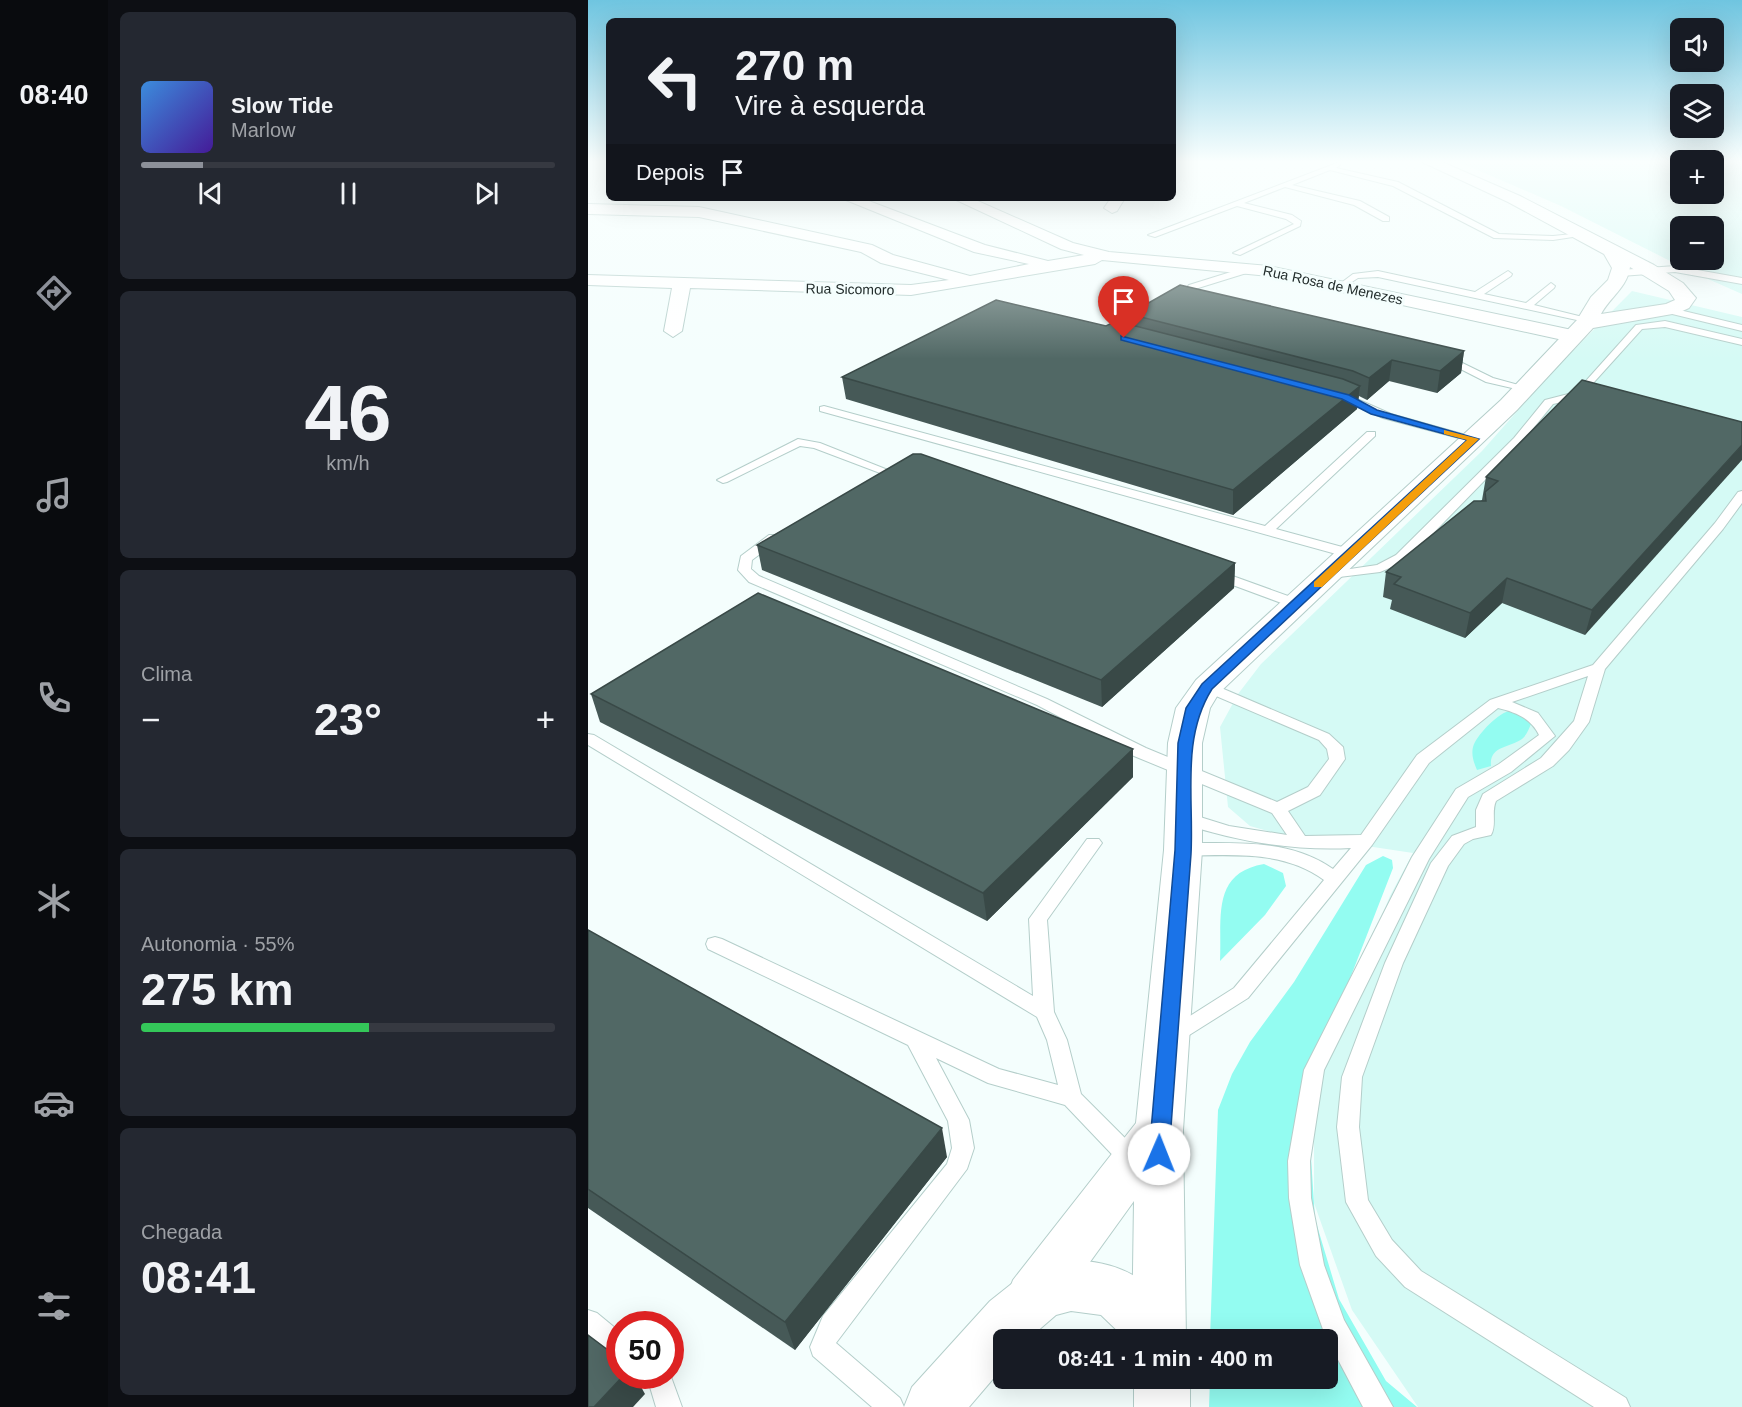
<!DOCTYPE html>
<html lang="pt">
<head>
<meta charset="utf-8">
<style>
	:root { --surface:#171b24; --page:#242831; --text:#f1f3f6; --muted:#9ea1a6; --line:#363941; --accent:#8c9099 }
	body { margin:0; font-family:Helvetica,sans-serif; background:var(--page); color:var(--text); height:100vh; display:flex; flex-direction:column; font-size:22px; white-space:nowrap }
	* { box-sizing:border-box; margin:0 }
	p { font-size:20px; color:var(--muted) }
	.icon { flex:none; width:33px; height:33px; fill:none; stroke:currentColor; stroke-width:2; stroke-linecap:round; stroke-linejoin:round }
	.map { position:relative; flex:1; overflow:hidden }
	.details { display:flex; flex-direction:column; gap:12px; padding:12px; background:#0d0f14; width:480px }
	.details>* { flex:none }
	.banner { position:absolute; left:18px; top:18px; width:570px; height:183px; border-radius:9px; box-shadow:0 6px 24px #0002; background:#171b24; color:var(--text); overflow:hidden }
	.tools { position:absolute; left:1082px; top:18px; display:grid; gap:12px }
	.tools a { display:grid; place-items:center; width:54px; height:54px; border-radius:9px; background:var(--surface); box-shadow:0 6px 24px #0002; font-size:30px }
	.speed { position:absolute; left:18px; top:1311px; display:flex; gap:12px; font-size:30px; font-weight:700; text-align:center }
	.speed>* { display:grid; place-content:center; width:78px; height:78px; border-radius:50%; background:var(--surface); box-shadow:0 6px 24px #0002; line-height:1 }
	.speed .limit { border:9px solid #d22; background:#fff; color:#111 }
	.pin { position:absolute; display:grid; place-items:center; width:51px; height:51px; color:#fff; margin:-62px -26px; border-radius:50% 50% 50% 0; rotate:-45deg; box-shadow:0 0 6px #0007 }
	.pin .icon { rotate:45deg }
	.me { position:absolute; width:66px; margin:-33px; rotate:1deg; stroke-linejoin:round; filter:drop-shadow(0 0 4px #0008) }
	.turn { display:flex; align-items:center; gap:21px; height:126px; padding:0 30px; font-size:27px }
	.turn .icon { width:78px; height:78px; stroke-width:2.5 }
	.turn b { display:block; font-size:42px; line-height:51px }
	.then { display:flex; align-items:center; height:57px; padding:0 30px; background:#0003; gap:12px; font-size:22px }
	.big { font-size:45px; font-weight:700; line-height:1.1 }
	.details .tile { flex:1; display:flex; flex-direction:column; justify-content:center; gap:9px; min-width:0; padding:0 21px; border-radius:9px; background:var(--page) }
	.details .dial { align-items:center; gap:0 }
	.dial b { font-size:78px; line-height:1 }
	.song { display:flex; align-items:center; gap:18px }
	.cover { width:72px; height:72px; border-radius:9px; background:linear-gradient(135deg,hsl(210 70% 55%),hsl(260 70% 35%)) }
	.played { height:6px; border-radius:3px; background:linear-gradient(90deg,var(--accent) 15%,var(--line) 15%) }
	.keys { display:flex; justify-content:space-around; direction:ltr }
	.heat { display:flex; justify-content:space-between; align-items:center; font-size:33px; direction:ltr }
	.charge { height:9px; border-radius:4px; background:linear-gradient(90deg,#34c759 55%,var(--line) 0) }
	.trip { position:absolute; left:405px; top:1329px; width:345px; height:60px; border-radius:9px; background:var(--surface); box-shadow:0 6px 24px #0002; font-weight:700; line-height:60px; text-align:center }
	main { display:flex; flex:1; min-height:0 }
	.tabs { display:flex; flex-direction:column; width:108px; justify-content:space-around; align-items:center; background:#090b0e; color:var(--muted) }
	.tabs .icon { width:42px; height:42px }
	.tabs .active { color:var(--accent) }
	.tabs b { font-size:27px; color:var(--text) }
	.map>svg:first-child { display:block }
	.built { fill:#d5faf5; fill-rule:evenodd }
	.green { fill:#93fcf1 }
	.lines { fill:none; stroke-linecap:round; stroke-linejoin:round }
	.service-casing { stroke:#b4ceca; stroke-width:2 }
	.minor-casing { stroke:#b4ceca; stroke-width:2 }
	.secondary-casing { stroke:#b4ceca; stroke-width:2 }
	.primary-casing { stroke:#b4ceca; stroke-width:2 }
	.service { fill:#fff; fill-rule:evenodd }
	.minor { fill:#fff; fill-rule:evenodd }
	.secondary { fill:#fff; fill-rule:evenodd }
	.primary { fill:#fff; fill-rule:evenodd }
	.wall { fill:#465957 }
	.shaded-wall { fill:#394947 }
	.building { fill:#516865; stroke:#394947; stroke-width:1.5 }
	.route { fill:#1a73e8; stroke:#114b97; stroke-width:1.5 }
	.slow { fill:#f59e0b }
	.labels { text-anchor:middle; stroke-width:6; stroke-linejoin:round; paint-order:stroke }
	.far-street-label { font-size:14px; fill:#232d2c; stroke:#f4fefd }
</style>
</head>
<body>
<main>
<nav class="tabs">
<b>08:40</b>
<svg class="icon active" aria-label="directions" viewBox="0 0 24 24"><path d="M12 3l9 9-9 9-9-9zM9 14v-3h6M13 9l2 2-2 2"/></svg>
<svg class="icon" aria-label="music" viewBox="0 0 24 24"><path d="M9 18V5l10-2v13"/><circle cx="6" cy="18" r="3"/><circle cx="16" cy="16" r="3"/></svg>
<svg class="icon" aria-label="phone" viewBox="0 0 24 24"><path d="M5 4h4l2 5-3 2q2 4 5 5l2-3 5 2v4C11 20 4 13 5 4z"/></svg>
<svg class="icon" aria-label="climate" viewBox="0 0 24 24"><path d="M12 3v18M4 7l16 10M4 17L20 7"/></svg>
<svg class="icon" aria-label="car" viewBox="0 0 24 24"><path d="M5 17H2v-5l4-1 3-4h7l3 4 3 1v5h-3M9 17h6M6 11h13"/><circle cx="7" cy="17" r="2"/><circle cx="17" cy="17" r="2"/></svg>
<svg class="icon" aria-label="filters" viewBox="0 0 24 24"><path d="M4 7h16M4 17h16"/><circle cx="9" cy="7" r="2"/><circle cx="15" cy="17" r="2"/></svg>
</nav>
<section class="details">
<div class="tile">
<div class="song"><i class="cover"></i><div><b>Slow Tide</b><p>Marlow</p></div></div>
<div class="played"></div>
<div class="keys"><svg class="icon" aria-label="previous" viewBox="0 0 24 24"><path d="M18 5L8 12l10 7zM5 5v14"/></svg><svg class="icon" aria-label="pause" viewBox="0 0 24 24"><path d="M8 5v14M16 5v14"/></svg><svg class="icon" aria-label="next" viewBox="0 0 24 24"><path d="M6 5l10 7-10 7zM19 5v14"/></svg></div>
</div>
<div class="tile dial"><b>46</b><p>km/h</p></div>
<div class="tile"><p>Clima</p>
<div class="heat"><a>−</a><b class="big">23°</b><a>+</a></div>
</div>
<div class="tile"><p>Autonomia · 55%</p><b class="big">275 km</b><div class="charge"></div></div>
<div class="tile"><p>Chegada</p><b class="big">08:41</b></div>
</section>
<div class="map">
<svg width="1154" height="1407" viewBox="0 0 1154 1407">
	<rect width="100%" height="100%" fill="#f4fefd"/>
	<!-- built -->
	<g class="built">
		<path d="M871,162h221v32h33v-32h29v132l-50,-22 -131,-66zM1092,226h33v34h-33z"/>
		<polygon points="1044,291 1154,317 1154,1407 830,1407 764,1310 726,1203 726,1093 762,993 802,896 825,853 732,839 701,837 662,826 640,807 632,727 650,694 673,664 894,451 963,373"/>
	</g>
	<!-- green -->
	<g class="green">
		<path d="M926,710l18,12c-3,6 -5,13 -10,17 -13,9 -33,7 -31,27l-14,4c-4,-9 -7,-19 -2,-28 7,-12 26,-32 39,-32z"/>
		<polygon points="795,856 804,860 805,868 740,1035 720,1112 727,1219 751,1299 798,1381 829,1407 621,1407 622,1379 740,1378 740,1340 622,1339 630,1110 644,1074 662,1042 706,982 778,865"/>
		<path d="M676,864l19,9 3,13 -21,29 -45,46c2,-43 -9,-88 44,-97z"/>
	</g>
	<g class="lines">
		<defs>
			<g id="service">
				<polygon points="749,163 752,165 748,168 810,182 911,234 965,236 994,233 998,235 965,240 906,238 805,186 742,170 704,185 772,201 801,217 801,221 795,221 766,205 697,187 656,203 704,215 713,221 712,226 652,255 645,253 706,224 698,219 649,206 567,237 560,235"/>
				<polygon points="662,266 666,269 665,271 607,289 606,294 614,296 614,300 598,296 596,291 601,285"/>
				<polygon points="1087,266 1154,278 1154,284 1087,272 1033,276 1029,273 1033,270"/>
				<polygon points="790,271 887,292 920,271 924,274 923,276 896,294 938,303 963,283 967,286 966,288 946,305 1003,319 998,322 790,277 770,278 753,289 749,286 765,274"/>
				<polygon points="1079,307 1154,325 1154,331 1076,312 1074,310"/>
				<polygon points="1077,321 1154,339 1154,345 1077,327 1054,329 998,391 1001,397 1000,399 991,398 965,404 934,442 818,561 792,572 735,579 733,576 735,573 789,565 808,555 926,438 957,400 988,392 1048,325"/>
				<polygon points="856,354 905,378 942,388 937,391 898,382 853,359 851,357"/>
				<polygon points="753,392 803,414 892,439 886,442 795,418 749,397 748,395"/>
				<polygon points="236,406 677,526 779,432 787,432 787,436 688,529 769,551 770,554 764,558 759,557 232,411 232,407"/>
				<polygon points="210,439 232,443 310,474 308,476 300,476 226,448 212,446 139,482 135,483 129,480"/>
				<path d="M1154,491v12l-19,26 -118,140 -16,53 -20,28 -16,16 -57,35c-5,11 1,24 -5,34l-18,4 -9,5 -16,22 -45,97 -41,114 -3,50 9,73 24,40 29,31 205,127 4,9h-36l-189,-120 -29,-31 -30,-54 -9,-75 5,-50 43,-114 46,-100 21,-27 24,-9v-17l7,-16 58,-36 33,-37 14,-45 -76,26 26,11 17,23 -44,36 -43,25 -39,62 -105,211 -14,91 1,37 13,67 20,55 49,87h-30l-38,-72 -25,-70 -11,-67 -1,-37 16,-91 108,-213 44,-68 43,-25 40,-29c-8,-17 -24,-23 -41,-27l-69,55 -57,82 -124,153 -73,46 -7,-2 -3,-6 3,-6 66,-42 90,-108c-40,-30 -93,-25 -141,-24l-6,-2 -3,-4 3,-4c12,-4 25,-3 38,-3 41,0 83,1 118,26l18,-21c-60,3 -117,-7 -173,-26l-2,-4 2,-4 6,-2 45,14 58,9 -15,-22 -138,-57 -97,-51 -288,-123 -11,-12 3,-14 28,-21h8v6l-25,19 -1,9 8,7 288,123 99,49 131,54 31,-15 21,-28 -2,-10 -8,-9 -117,-50 -2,-3 2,-3h10l117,50 14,13 2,12 -25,36 -32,16 17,25 56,-1 56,-80 73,-55 103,-35 122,-142 23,-31z"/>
				<polygon points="628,570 714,601 716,604 709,608 704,607 623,577 621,574 623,571"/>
				<polygon points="0,734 6,735 445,996 441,919 499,839 511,839 514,843 459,920 466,1012 479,1040 493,1094 552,1153 555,1160 552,1167 544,1170 536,1167 477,1105 400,1083 348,1058 381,1120 386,1148 379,1169 248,1343 312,1398 316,1407 284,1407 225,1356 222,1347 235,1316 359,1164 364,1148 360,1121 320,1045 120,949 118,944 120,939 127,937 134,939 411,1069 470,1085 459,1040 449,1017 0,745"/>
				<polygon points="0,1310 9,1313 32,1332 32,1360 23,1357 0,1338"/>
				<polygon points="82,1374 94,1407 68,1407 62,1387 58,1385 55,1376"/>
			</g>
			<g id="minor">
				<polygon points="253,198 273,198 397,245 460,261 496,255 473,249 364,198 383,198 485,243 521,252 681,266 984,330 993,336 984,342 681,276 514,260 507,264 323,295 102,288 94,331 85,337 76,331 84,288 0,285 0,275 323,285 361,280 293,263 273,252 111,217 0,214 0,204 111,207 284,245 305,255 382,276 441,264 386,252"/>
				<polygon points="523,198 537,198 529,211 524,213 516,208"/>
			</g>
			<path id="secondary" d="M834,162h20l78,34 134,69 29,18 13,15 -7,10 -11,5 -85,15 -76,82 -298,283 -9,15 -8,35v107l-19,280 3,210h-54l2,-139 -83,115 -19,8 -19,-8 -7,-18 7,-18 123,-157 28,-273 4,-107 8,-35 20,-28 305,-280 76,-80 14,-23 17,-17 4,-12 -8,-14 -96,-52zM1042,267l39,24 6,9 -9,4 -65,10c9,-17 26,-26 29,-47z"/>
			<g id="primary">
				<path d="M483,1260c59,2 91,26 113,80h-57l-26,-25 -30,-4 -15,4 -29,25h-23v26l-35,41h-65l8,-20 78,-86 29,-23 35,-15z"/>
				<rect x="546" y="1378" width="56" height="29"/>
			</g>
		</defs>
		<!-- service casing -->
		<use href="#service" class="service-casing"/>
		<!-- minor casing -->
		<use href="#minor" class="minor-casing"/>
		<!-- secondary casing -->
		<use href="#secondary" class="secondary-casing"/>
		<!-- primary casing -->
		<use href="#primary" class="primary-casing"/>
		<!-- service -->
		<use href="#service" class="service"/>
		<!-- minor -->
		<use href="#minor" class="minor"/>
		<!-- secondary -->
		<use href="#secondary" class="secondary"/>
		<!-- primary -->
		<use href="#primary" class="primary"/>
	</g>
	<!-- wall -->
	<g class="wall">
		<polygon points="541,314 876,351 873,373 849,393 801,381 779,400 771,396 769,409 645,515 258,399 254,377 518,326 541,324"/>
		<polygon points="1154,422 997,635 914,603 877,638 802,609 804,600 795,597 798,572 894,500 898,477"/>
		<polygon points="169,545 647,563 646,588 514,707 174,570"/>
		<polygon points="3,694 545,749 545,777 399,921 12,722"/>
		<polygon points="0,930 359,1157 207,1350 0,1208"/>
	</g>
	<!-- shaded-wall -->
	<g class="shaded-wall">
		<polygon points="876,351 873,373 849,393 852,371"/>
		<polygon points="804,360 801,381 779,400 781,378"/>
		<polygon points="772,386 769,409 645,515 645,490"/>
		<polygon points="1154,445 1154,460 997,635 1004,610"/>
		<polygon points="647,563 646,588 514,707 513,680"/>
		<polygon points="919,578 914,603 877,638 882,613"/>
		<polygon points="545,749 545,777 399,921 395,893"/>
		<polygon points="354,1128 359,1157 207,1350 197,1322"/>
		<polygon points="35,1376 47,1376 57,1394 45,1407 6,1407"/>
	</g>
	<!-- building -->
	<g class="building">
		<polygon points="592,285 876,351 852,371 804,360 781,378 765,371 541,314"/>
		<polygon points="408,300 518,326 528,321 755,379 772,386 645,490 254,377"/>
		<polygon points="994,380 1154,422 1154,445 1004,610 919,578 882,613 806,584 813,577 798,572 886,501 898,501 897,492 910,481 898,477"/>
		<polygon points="325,454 333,454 647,563 513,680 169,545"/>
		<polygon points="170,593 545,749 395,893 3,694"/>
		<polygon points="0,930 354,1128 197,1322 0,1189"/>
		<polygon points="0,1335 32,1359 32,1376 35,1376 6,1407 0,1407"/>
	</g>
	<!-- sky -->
	<linearGradient id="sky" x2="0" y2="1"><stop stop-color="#6fc5e0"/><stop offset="0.45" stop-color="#fafffe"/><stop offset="1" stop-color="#fafffe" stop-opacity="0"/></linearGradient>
	<rect width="1154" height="359" fill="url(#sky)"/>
	<!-- route -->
	<path class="route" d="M533,336l228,59 28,15 102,29 -267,250c-31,49 -18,109 -21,165 -7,100 -15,200 -22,300l-3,6 -7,2 -7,-2 -3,-6 26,-304 3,-107 8,-35 16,-24 265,-244 -96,-26 -29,-15 -221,-59z"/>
	<!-- slow -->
	<polygon class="slow" points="856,430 891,439 734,587 726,587 726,582 879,440 856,434"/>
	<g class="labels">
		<!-- far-street labels -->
		<g class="far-street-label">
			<text transform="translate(745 285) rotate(12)" y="5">Rua Rosa de Menezes</text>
			<text transform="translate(262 289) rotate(1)" y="5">Rua Sicomoro</text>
		</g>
	</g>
</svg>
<div class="tools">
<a><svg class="icon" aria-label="sound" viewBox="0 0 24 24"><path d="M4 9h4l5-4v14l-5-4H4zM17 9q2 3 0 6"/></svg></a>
<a><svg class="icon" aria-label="layers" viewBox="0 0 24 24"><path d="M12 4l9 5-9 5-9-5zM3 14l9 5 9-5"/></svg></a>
<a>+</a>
<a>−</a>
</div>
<div class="speed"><div class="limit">50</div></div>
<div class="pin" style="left:536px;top:338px;background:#d93025"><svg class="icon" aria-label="arrive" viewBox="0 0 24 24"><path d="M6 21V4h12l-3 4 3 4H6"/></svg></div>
<svg class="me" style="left:571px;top:1154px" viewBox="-20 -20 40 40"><circle r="19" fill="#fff"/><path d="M0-13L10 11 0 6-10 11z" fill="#1a73e8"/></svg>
<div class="trip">08:41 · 1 min · 400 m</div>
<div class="banner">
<div class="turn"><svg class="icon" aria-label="left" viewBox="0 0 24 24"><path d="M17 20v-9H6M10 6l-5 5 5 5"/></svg><div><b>270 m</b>Vire à esquerda</div></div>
<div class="then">Depois<svg class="icon" aria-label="arrive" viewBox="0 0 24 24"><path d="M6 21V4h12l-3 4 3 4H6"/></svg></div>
</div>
</div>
</main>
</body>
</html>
